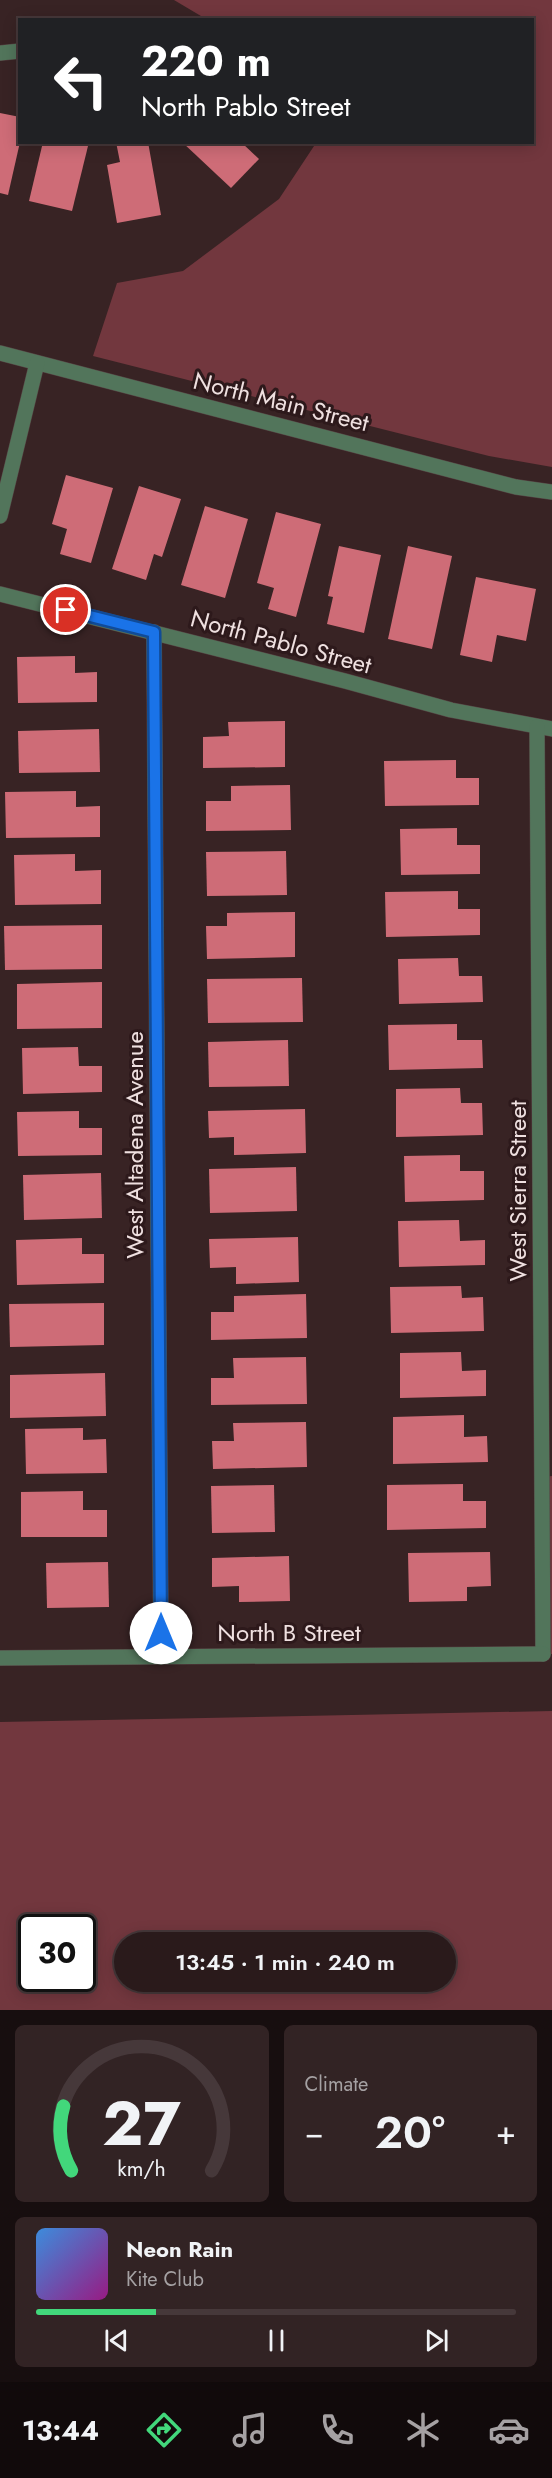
<!DOCTYPE html>
<html lang="en">
<head>
<meta charset="utf-8">
<style>
	:root { --surface:#2a1a1b; --page:#322324; --text:#f1f3f6; --muted:#a5a1a3; --line:#46383a; --accent:#42d77b }
	body { margin:0; font-family:Jost,sans-serif; background:var(--page); color:var(--text); height:100vh; display:flex; flex-direction:column; font-size:22px; white-space:nowrap }
	* { box-sizing:border-box; margin:0 }
	p { font-size:20px; color:var(--muted) }
	.icon { flex:none; width:33px; height:33px; fill:none; stroke:currentColor; stroke-width:2; stroke-linecap:round; stroke-linejoin:round }
	.map { position:relative; height:2010px; overflow:hidden }
	.side { display:flex; flex-direction:column; gap:15px; padding:15px; background:#170e0f; flex:1 }
	.side>* { flex:none }
	.banner { position:absolute; left:18px; top:18px; width:516px; height:126px; border-radius:0px; box-shadow:0 3px 15px #0003,0 0 0 2px var(--line); background:#202124; color:#fff; overflow:hidden }
	.speed { position:absolute; left:18px; top:1914px; display:flex; gap:12px; font-size:30px; font-weight:700; text-align:center }
	.speed>* { display:grid; place-content:center; width:78px; height:78px; border-radius:50%; background:var(--surface); box-shadow:0 3px 15px #0003,0 0 0 2px var(--line); line-height:1 }
	.speed .limit { border:3px solid #111; border-radius:9px; background:#fff; color:#111 }
	.pin { position:absolute; display:grid; place-items:center; width:51px; height:51px; color:#fff; margin:-26px; border:3px solid #fff; border-radius:50%; box-shadow:0 2px 6px #0007 }
	.me { position:absolute; width:66px; margin:-33px; rotate:0deg; stroke-linejoin:round; filter:drop-shadow(0 0 4px #0008) }
	.turn { display:flex; align-items:center; gap:21px; height:126px; padding:0 24px; font-size:27px }
	.turn .icon { width:78px; height:78px; stroke-width:2.5 }
	.turn b { display:block; font-size:42px; line-height:51px }
	.big { font-size:45px; font-weight:600; line-height:1.1 }
	.side .tile { flex:1; display:flex; flex-direction:column; justify-content:center; gap:9px; min-width:0; padding:0 21px; border-radius:9px; background:var(--page) }
	.side .dial { align-items:center; gap:0 }
	.dial svg { height:156px; overflow:visible; fill:none; stroke:var(--line); stroke-width:7; stroke-linecap:round; text-anchor:middle }
	.dial text { fill:var(--text); stroke:none }
	.song { display:flex; align-items:center; gap:18px }
	.cover { width:72px; height:72px; border-radius:9px; background:linear-gradient(135deg,hsl(210 70% 55%),hsl(310 70% 35%)) }
	.played { height:6px; border-radius:3px; background:linear-gradient(90deg,var(--accent) 25%,var(--line) 25%) }
	.keys { display:flex; justify-content:space-around; direction:ltr }
	.heat { display:flex; justify-content:space-between; align-items:center; font-size:33px; direction:ltr }
	.side .tiles { flex:1; display:grid; gap:15px; grid-template-columns:1fr 1fr }
	.tile:last-child { grid-column:span 2 }
	.trip { position:absolute; left:114px; top:1932px; width:342px; height:60px; border-radius:30px; background:var(--surface); box-shadow:0 3px 15px #0003,0 0 0 2px var(--line); font-weight:600; line-height:60px; text-align:center }
	.dock { display:flex; height:96px; justify-content:space-around; align-items:center; background:#110a0b; color:var(--muted) }
	.dock .icon { width:42px; height:42px }
	.dock .on { color:var(--accent) }
	.dock b { font-size:27px; color:var(--text) }
	.map>svg:first-child { display:block }
	.green { fill:#72373e; fill-rule:evenodd }
	.building { fill:#ce6c77 }
	.lines { fill:none; stroke-linecap:round; stroke-linejoin:round }
	.minor-casing { stroke:#554142; stroke-width:16 }
	.minor { stroke:#52755b; stroke-width:15 }
	.route-casing { stroke:#114b97; stroke-width:15 }
	.route { stroke:#1a73e8; stroke-width:10 }
	.labels { text-anchor:middle; stroke-width:6; stroke-linejoin:round; paint-order:stroke }
	.street-label { font-size:24px; fill:#efe0e0; stroke:#2d191b }
</style>
</head>
<body>
<div class="map">
<svg width="552" height="2010" viewBox="0 0 552 2010">
	<rect width="100%" height="100%" fill="#382324"/>
	<!-- green -->
	<g class="green">
		<polygon points="174,0 552,0 552,467 489,456 93,356 117,283 183,271 279,199 316,143 532,142 532,20 206,19"/>
		<polygon points="552,1476 552,1654 543,1654 542,1477"/>
		<path d="M552,1711v299h-552v-288zM32,1928h50v50h-50zM446,1942v40h-322v-40z"/>
	</g>
	<!-- building -->
	<g class="building">
		<polygon points="0,113 20,117 20,142 8,195 0,193"/>
		<polygon points="43,142 89,142 72,211 29,201"/>
		<polygon points="116,142 148,142 161,215 117,223 107,165 120,162"/>
		<polygon points="182,142 241,142 259,159 231,188"/>
		<polygon points="66,475 113,488 91,563 60,554 67,529 52,524"/>
		<polygon points="139,486 181,499 162,557 154,554 146,580 112,569"/>
		<polygon points="205,506 248,519 225,598 181,585"/>
		<polygon points="276,512 321,524 296,617 268,609 274,588 257,583"/>
		<polygon points="339,546 381,555 364,633 327,624 333,597 328,596"/>
		<polygon points="408,546 452,556 432,649 388,639"/>
		<polygon points="476,577 536,589 526,641 497,635 492,662 460,655"/>
		<polygon points="75,656 75,673 97,672 97,702 18,703 17,657"/>
		<polygon points="285,721 285,767 203,768 203,737 229,736 228,722"/>
		<polygon points="99,729 100,772 19,773 18,731"/>
		<polygon points="456,760 456,778 479,778 479,805 385,806 384,761"/>
		<polygon points="290,785 291,830 206,831 206,801 231,801 231,786"/>
		<polygon points="76,791 76,807 100,806 100,837 6,838 5,792"/>
		<polygon points="457,828 457,845 480,845 480,874 401,875 400,829"/>
		<polygon points="286,851 287,895 207,896 206,852"/>
		<polygon points="75,854 75,871 101,870 101,904 15,905 14,855"/>
		<polygon points="458,891 458,909 480,909 480,935 386,937 385,892"/>
		<polygon points="295,912 295,957 207,959 206,926 227,926 227,913"/>
		<polygon points="102,925 102,969 5,970 4,926"/>
		<polygon points="458,958 459,976 482,976 483,1002 399,1004 398,959"/>
		<polygon points="302,978 303,1022 208,1023 207,979"/>
		<polygon points="102,982 102,1028 17,1029 17,984"/>
		<polygon points="457,1024 457,1040 482,1040 483,1068 389,1070 388,1025"/>
		<polygon points="288,1040 289,1086 209,1087 208,1042"/>
		<polygon points="78,1047 79,1066 102,1066 102,1092 23,1094 22,1048"/>
		<polygon points="460,1088 461,1103 482,1103 483,1135 396,1137 396,1089"/>
		<polygon points="305,1109 306,1153 234,1155 234,1137 209,1138 208,1111"/>
		<polygon points="79,1111 79,1128 102,1128 102,1155 18,1156 17,1112"/>
		<polygon points="460,1155 460,1171 484,1171 484,1200 405,1202 404,1156"/>
		<polygon points="296,1167 297,1211 210,1213 209,1169"/>
		<polygon points="101,1173 102,1218 24,1220 23,1175"/>
		<polygon points="459,1220 460,1241 485,1240 485,1265 399,1267 398,1221"/>
		<polygon points="298,1237 299,1282 236,1284 236,1267 210,1268 209,1239"/>
		<polygon points="82,1238 82,1254 104,1254 104,1283 17,1285 16,1240"/>
		<polygon points="461,1286 462,1298 483,1297 484,1331 391,1333 390,1287"/>
		<polygon points="306,1294 307,1338 211,1340 211,1312 234,1312 234,1296"/>
		<polygon points="104,1303 104,1345 10,1347 9,1304"/>
		<polygon points="461,1352 462,1371 486,1370 486,1396 400,1398 400,1353"/>
		<polygon points="306,1357 307,1404 211,1405 211,1378 234,1378 233,1358"/>
		<polygon points="105,1373 106,1416 10,1418 10,1375"/>
		<polygon points="464,1415 464,1437 487,1436 488,1462 393,1464 393,1417"/>
		<polygon points="306,1422 307,1467 213,1469 212,1441 234,1441 233,1423"/>
		<polygon points="83,1428 83,1440 106,1439 107,1473 26,1474 25,1429"/>
		<polygon points="463,1484 463,1501 486,1501 486,1528 387,1530 387,1485"/>
		<polygon points="274,1485 275,1532 212,1533 211,1486"/>
		<polygon points="83,1491 83,1510 107,1510 107,1537 21,1537 21,1492"/>
		<polygon points="490,1552 491,1586 467,1587 467,1601 409,1602 408,1553"/>
		<polygon points="289,1556 290,1601 239,1602 239,1586 212,1587 212,1558"/>
		<polygon points="108,1562 109,1607 47,1608 46,1563"/>
	</g>
	<g class="lines">
		<defs>
			<g id="minor">
				<polyline points="0,53 20,51"/>
				<polyline points="0,353 516,487 552,492"/>
				<polyline points="0,516 37,363"/>
				<polyline points="0,594 345,681 451,710 552,729"/>
				<polyline points="154,632 161,1657"/>
				<polyline points="537,727 543,1654"/>
				<polyline points="0,1658 543,1654"/>
			</g>
		</defs>
		<!-- minor casing -->
		<use href="#minor" class="minor-casing"/>
		<!-- minor -->
		<use href="#minor" class="minor"/>
	</g>
	<g class="lines">
		<defs>
			<polyline id="route" points="66,610 154,632 161,1633"/>
		</defs>
		<!-- route casing -->
		<use href="#route" class="route-casing"/>
		<!-- route -->
		<use href="#route" class="route"/>
	</g>
	<g class="labels">
		<!-- street labels -->
		<g class="street-label">
			<text transform="translate(281 402) rotate(14)" y="8">North Main Street</text>
			<text transform="translate(281 642) rotate(15)" y="8">North Pablo Street</text>
			<text transform="translate(135 1145) rotate(-90)" y="8">West Altadena Avenue</text>
			<text transform="translate(518 1191) rotate(-90)" y="8">West Sierra Street</text>
			<text x="289" y="1641">North B Street</text>
		</g>
	</g>
</svg>
<div class="speed"><div class="limit">30</div></div>
<div class="pin" style="left:66px;top:610px;background:#d93025"><svg class="icon" aria-label="arrive" viewBox="0 0 24 24"><path d="M6 21V4h12l-3 4 3 4H6"/></svg></div>
<svg class="me" style="left:161px;top:1633px" viewBox="-20 -20 40 40"><circle r="19" fill="#fff"/><path d="M0-13L10 11 0 6-10 11z" fill="#1a73e8"/></svg>
<div class="trip">13:45 · 1 min · 240 m</div>
<div class="banner">
<div class="turn"><svg class="icon" aria-label="left" viewBox="0 0 24 24"><path d="M17 20v-9H6M10 6l-5 5 5 5"/></svg><div><b>220 m</b>North Pablo Street</div></div>
</div>
</div>
<section class="side">
<div class="tiles">
<div class="tile dial"><svg viewBox="0 0 100 80">
<path d="M14 69A42 42 0 1 1 86 69"/>
<path d="M14 69A42 42 0 0 1 10 36" stroke="#42d77b"/>
<text x="50" y="56" font-size="32" font-weight="700">27</text>
<text x="50" y="72" font-size="11">km/h</text>
</svg></div>
<div class="tile"><p>Climate</p>
<div class="heat"><a>−</a><b class="big">20°</b><a>+</a></div>
</div>
<div class="tile">
<div class="song"><i class="cover"></i><div><b>Neon Rain</b><p>Kite Club</p></div></div>
<div class="played"></div>
<div class="keys"><svg class="icon" aria-label="previous" viewBox="0 0 24 24"><path d="M18 5L8 12l10 7zM5 5v14"/></svg><svg class="icon" aria-label="pause" viewBox="0 0 24 24"><path d="M8 5v14M16 5v14"/></svg><svg class="icon" aria-label="next" viewBox="0 0 24 24"><path d="M6 5l10 7-10 7zM19 5v14"/></svg></div>
</div>
</div>
</section>
<nav class="dock">
<b>13:44</b>
<svg class="icon on" aria-label="directions" viewBox="0 0 24 24"><path d="M12 3l9 9-9 9-9-9zM9 14v-3h6M13 9l2 2-2 2"/></svg>
<svg class="icon" aria-label="music" viewBox="0 0 24 24"><path d="M9 18V5l10-2v13"/><circle cx="6" cy="18" r="3"/><circle cx="16" cy="16" r="3"/></svg>
<svg class="icon" aria-label="phone" viewBox="0 0 24 24"><path d="M5 4h4l2 5-3 2q2 4 5 5l2-3 5 2v4C11 20 4 13 5 4z"/></svg>
<svg class="icon" aria-label="climate" viewBox="0 0 24 24"><path d="M12 3v18M4 7l16 10M4 17L20 7"/></svg>
<svg class="icon" aria-label="car" viewBox="0 0 24 24"><path d="M5 17H2v-5l4-1 3-4h7l3 4 3 1v5h-3M9 17h6M6 11h13"/><circle cx="7" cy="17" r="2"/><circle cx="17" cy="17" r="2"/></svg>
</nav>
</body>
</html>
